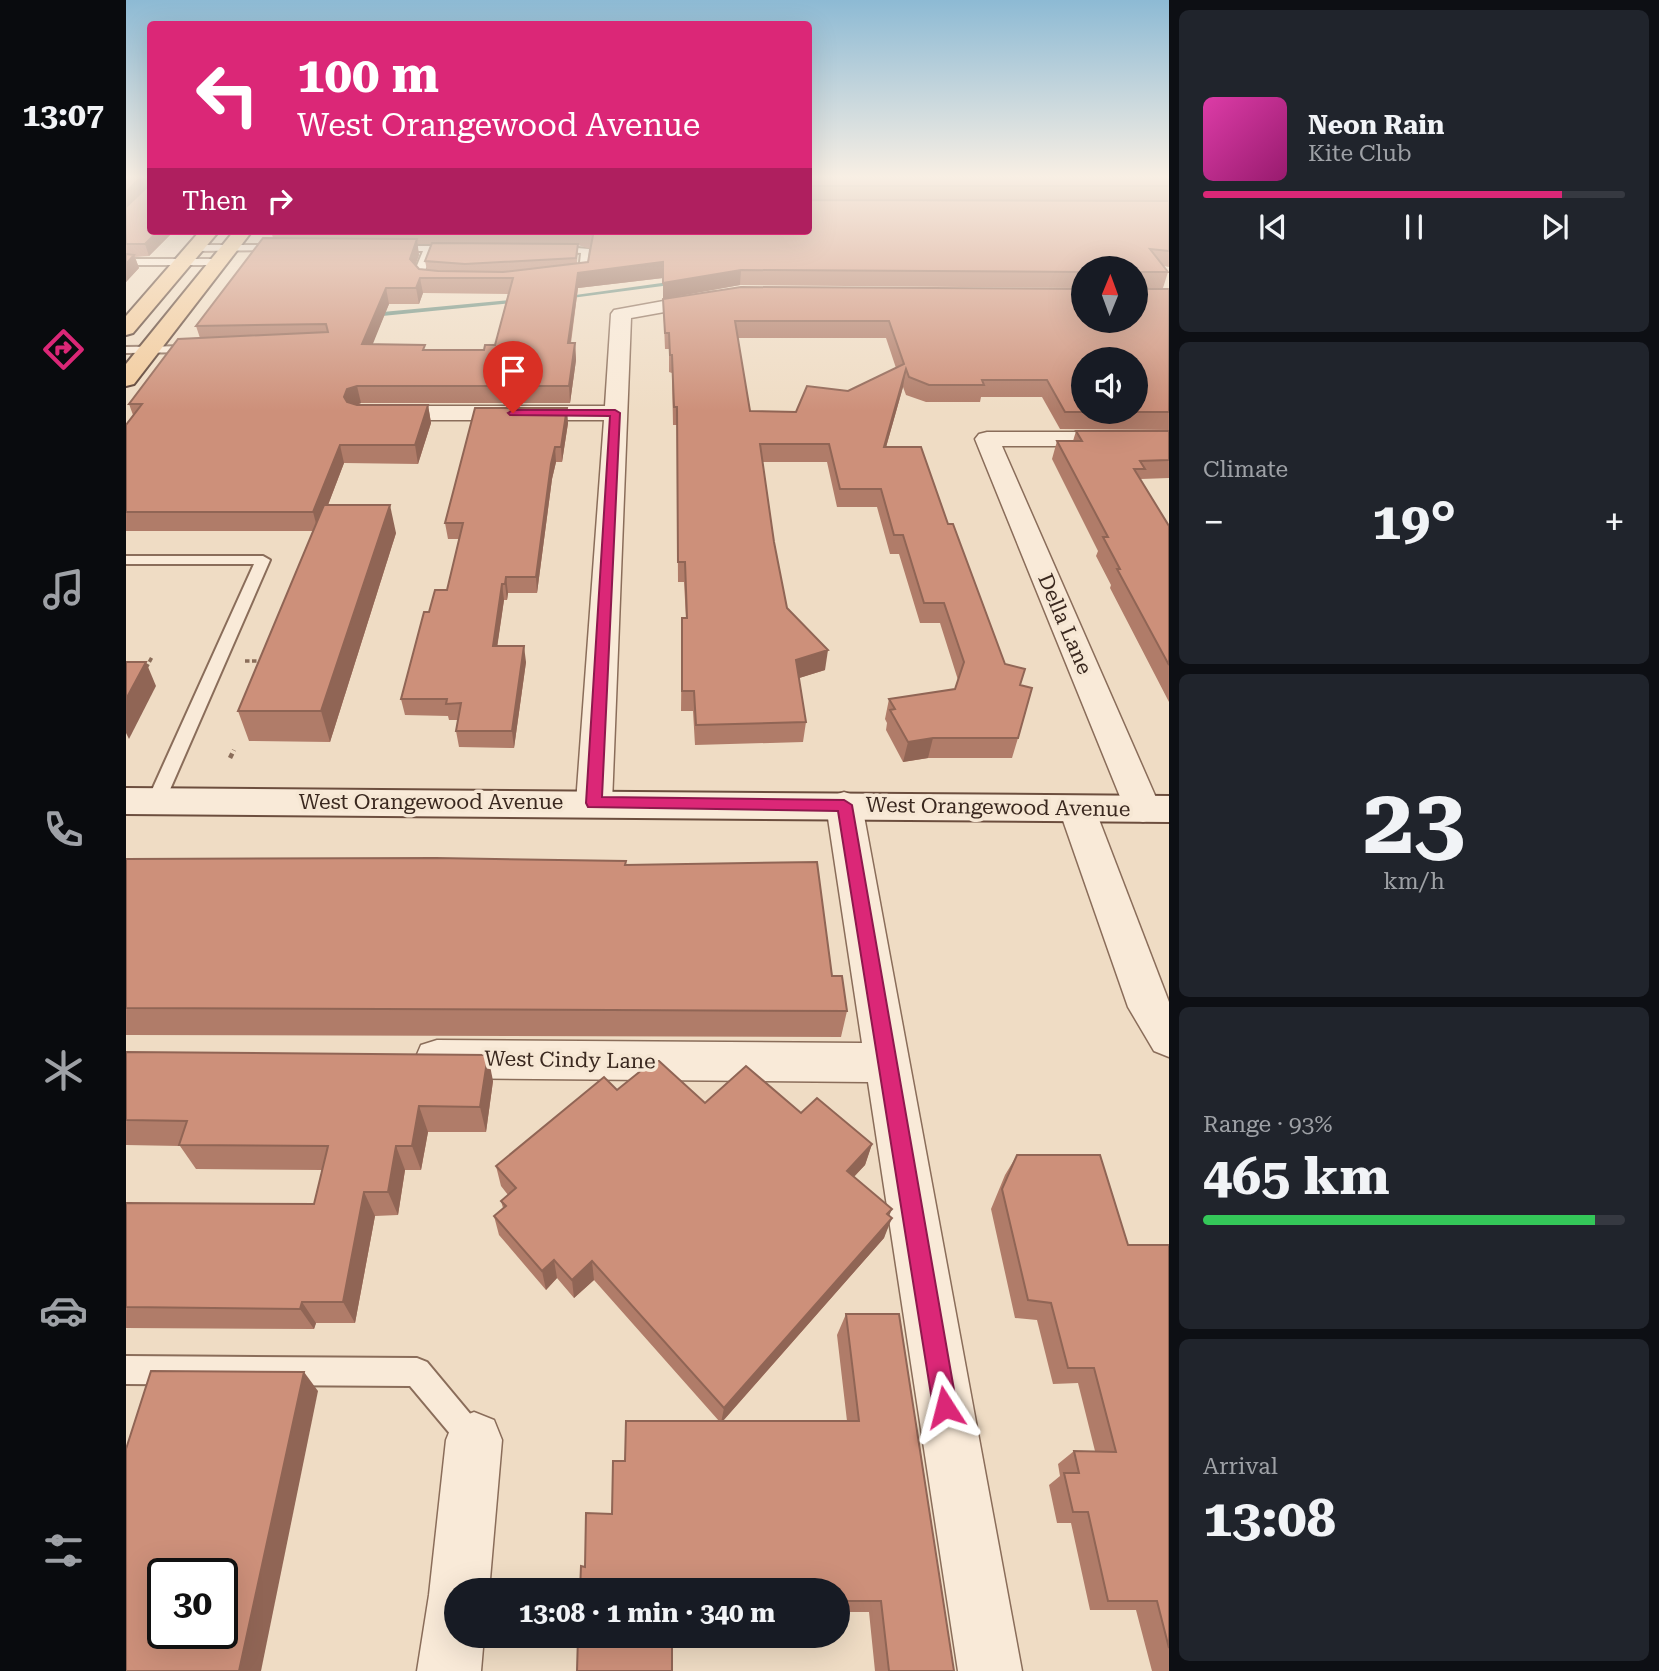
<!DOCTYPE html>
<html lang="en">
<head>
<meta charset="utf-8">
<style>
	:root { --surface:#171b24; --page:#20242c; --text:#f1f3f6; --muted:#9ea1a6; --line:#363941; --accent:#db2777 }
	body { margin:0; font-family:"Roboto Serif",serif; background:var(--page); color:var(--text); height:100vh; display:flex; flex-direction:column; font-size:26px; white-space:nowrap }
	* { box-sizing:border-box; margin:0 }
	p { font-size:23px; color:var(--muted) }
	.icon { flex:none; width:38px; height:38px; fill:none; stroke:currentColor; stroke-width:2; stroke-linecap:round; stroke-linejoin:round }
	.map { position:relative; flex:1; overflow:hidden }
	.details { display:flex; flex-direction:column; gap:10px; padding:10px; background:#0d0f14; width:490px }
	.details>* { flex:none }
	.top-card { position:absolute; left:21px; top:21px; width:665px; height:214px; border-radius:7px; box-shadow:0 7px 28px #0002; background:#db2777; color:#fff; overflow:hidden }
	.needle { width:46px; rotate:1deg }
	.fabs { position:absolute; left:945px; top:256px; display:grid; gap:14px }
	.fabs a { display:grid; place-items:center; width:77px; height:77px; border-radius:50%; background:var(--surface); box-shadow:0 7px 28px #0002; font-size:35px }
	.speed { position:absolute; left:21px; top:1558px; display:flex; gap:14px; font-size:35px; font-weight:700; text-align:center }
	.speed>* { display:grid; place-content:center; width:91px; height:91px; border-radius:50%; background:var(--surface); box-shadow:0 7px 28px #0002; line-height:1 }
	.speed .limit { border:4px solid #111; border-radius:10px; background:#fff; color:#111 }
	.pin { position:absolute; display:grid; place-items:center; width:60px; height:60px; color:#fff; margin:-72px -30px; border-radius:50% 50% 50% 0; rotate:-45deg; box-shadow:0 0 7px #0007 }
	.pin .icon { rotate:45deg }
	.me { position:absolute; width:77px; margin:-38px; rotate:351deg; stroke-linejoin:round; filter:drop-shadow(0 0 5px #0008) }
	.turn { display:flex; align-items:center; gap:24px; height:147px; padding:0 35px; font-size:32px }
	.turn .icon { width:91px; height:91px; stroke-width:2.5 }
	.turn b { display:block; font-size:49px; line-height:60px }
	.then { display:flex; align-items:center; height:66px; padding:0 35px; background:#0003; gap:14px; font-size:26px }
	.big { font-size:52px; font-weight:700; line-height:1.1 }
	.details .card { flex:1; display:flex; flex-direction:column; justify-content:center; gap:10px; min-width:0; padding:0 24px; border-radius:10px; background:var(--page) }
	.details .dial { align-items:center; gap:0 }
	.dial b { font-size:91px; line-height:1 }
	.song { display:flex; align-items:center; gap:21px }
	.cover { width:84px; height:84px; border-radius:10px; background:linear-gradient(135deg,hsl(320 70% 55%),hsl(320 70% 35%)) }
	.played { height:7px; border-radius:4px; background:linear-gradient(90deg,var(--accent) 85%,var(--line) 85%) }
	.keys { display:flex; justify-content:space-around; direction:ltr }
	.heat { display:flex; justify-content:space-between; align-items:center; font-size:38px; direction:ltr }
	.charge { height:10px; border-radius:5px; background:linear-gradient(90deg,#34c759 93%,var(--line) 0) }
	.trip { position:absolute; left:318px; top:1578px; width:406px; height:70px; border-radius:35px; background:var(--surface); box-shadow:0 7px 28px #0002; font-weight:700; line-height:70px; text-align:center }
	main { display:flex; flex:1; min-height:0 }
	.tabs { display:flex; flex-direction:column; width:126px; justify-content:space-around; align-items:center; background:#090b0e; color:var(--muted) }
	.tabs .icon { width:49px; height:49px }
	.tabs .active { color:var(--accent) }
	.tabs b { font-size:32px; color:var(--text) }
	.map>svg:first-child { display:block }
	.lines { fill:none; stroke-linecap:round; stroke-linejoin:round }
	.stream { fill:#6d9082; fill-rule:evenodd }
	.lane-casing { stroke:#8a6d5a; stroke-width:4 }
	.street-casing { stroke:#8a6d5a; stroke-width:3 }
	.secondary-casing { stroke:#6c4e3e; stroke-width:4 }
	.primary-casing { stroke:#573c2f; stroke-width:4 }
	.path-far1 { stroke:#8a6d5a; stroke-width:3.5; stroke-dasharray:4.5 2.5; stroke-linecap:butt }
	.path { stroke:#8a6d5a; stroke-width:4.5; stroke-dasharray:5 3.5; stroke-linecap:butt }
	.lane { fill:#f9ead8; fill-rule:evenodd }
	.street { fill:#f9ead8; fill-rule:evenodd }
	.secondary { fill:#f9ead8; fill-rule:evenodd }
	.primary { fill:#f2cb9c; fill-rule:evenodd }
	.wall { fill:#b07c69; fill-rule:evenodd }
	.shaded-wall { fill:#906555 }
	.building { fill:#cd907a; stroke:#906555; stroke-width:2; fill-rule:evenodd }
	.route { fill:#db2777; stroke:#8e194d; stroke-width:2 }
	.labels { text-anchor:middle; stroke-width:7; stroke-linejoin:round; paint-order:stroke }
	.street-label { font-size:21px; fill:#3a281f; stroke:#f6e7d4 }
</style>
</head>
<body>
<main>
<nav class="tabs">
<b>13:07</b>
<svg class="icon active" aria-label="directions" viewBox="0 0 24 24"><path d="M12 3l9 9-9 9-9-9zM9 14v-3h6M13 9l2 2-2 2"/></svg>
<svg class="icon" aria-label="music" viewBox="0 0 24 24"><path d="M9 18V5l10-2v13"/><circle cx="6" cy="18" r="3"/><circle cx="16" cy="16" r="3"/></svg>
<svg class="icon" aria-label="phone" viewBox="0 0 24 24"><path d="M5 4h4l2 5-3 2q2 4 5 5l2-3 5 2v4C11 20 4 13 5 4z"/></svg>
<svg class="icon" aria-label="climate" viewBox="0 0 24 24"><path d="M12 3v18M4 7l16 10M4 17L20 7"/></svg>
<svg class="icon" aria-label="car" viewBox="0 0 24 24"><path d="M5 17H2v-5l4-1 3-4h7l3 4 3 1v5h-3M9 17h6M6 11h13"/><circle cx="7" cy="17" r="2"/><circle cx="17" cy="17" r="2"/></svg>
<svg class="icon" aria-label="filters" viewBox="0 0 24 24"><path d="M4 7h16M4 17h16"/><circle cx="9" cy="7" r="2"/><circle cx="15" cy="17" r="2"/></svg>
</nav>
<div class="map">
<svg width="1043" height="1671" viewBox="0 0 1043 1671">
	<rect width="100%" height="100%" fill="#efdcc4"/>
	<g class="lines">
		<!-- stream -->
		<g class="stream">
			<polygon points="550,281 552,284 438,299 435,297"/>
			<polygon points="394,299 397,301 396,302 246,317 243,315 246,313"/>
		</g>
		<defs>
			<g id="lane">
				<polygon points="156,245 161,248 159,250 69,251 64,248 69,245"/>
				<polygon points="263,246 331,246 336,249 331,252 307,251 298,273 302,277 314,279 316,281 311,284 296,282 288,273 297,251 266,251 261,248"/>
				<polygon points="427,246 463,249 461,276 439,278 439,274 453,272 455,253 424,251 422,249"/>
				<polygon points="0,259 92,259 97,262 92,265 0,265"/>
				<polygon points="0,347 69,346 74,349 69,352 0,353"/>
				<polygon points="0,556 137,556 144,560 39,801 37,806 23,806 21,801 128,564 0,564"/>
				<polygon points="0,1356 291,1358 301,1362 356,1428 361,1438 356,1448 346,1453 336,1448 284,1386 0,1384"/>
			</g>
			<g id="street">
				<polygon points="587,292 594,294 597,298 594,302 505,318 486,803 481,812 468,816 455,812 450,803 478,420 252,420 244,418 241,413 244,408 252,406 479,406 485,314 488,310"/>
				<polygon points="861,432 1043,432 1043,446 876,446 1035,809 1030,818 1017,822 1004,818 999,809 849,439 853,434"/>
				<polygon points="718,792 731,796 736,805 896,1671 832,1671 742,1082 311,1078 295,1073 289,1059 295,1045 311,1040 736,1043 700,805 705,796"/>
				<polygon points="951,796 964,800 969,809 1043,1002 1043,1057 1028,1051 1002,1007 933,809 938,800"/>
				<polygon points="348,1412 368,1420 376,1440 363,1591 331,1591 331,1636 358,1636 355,1671 291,1671 303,1595 320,1440 328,1420"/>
			</g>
			<polygon id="secondary" points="0,788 1043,796 1043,822 0,814"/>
			<g id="primary">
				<polygon points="74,231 93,231 7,333 0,335 0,316"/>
				<polygon points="108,231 126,231 8,384 0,386 0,364"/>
			</g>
		</defs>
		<!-- lane casing -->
		<use href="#lane" class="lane-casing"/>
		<!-- street casing -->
		<use href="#street" class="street-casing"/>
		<!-- secondary casing -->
		<use href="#secondary" class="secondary-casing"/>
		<!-- primary casing -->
		<use href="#primary" class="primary-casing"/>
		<!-- path-far1 -->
		<g class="path-far1">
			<polyline points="119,661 135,661"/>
			<polyline points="20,668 26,657"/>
		</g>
		<!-- path -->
		<polyline class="path" points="104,758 108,750"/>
		<!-- lane -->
		<use href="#lane" class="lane"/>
		<!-- street -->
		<use href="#street" class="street"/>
		<!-- secondary -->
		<use href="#secondary" class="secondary"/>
		<!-- primary -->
		<use href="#primary" class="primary"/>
	</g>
	<!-- wall -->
	<g class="wall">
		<polygon points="0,177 24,177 24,231 48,231 23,256 9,257 13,268 0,282"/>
		<path d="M682,177h361v23h-360l360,1v66l-6,-1 5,6 -5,16h-22v1h28v141l-109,-1 -18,-32h-61l-1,5h-54l-20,-7 -3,-8 -17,60 62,77 57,140 15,21 -2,53 -6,20h-84l-25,4 -17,-32 1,-7 -2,-4 4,-20 66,-10 3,-9 -18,-57h-20l-21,-69h-9l-13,-47h-40l-10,-45h-65l12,80 13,66 38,62 -26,8 7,44 -3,20 -108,3 -2,-34h-12l1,-93h4l-2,-36h-6l-1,-157h-4l-1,-52 -3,-1v-23h-4l-2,-50 473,21 -53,-52v20l-343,-3 -77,14v-21l-85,10 -7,55h4l1,17 -6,43h-209l-4,2h71l3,18 -13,41 -74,-1 -16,42 68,28 -66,209 -81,-1 -11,-30 75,-180h-187v-106l7,-10 -4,-11 71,-66 -4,-12 77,-88 -2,-7h537zM291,244h15l-7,17 2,9 -8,-1 -4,-4 4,-10zM452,245l12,4 -2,13 -11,2zM297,293l85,1 -13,51 -11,5h-58l-54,-6 17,-40h30zM611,338h149l10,30 -48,23 -52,21 -46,-1z"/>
		<polygon points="442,423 436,462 430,462 426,479 411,593 382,593 381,600 378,600 371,646 400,662 388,748 333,747 330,731 332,720 323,720 322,716 279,715 275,699 303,612 321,590 334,539 322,539 319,523"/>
		<polygon points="950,431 1043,431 1043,478 1015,479 1015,480 1043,526 1043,702 984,588 985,585 970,556 972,551 926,459 931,441 947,441"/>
		<polygon points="0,859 500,865 706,976 721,1011 715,1037 0,1035"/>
		<polygon points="0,1052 367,1081 360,1132 302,1132 295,1170 279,1170 272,1215 249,1216 229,1323 190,1323 188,1329 0,1328 0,1203 188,1204 196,1170 70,1169 54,1146 0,1145"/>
		<polygon points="491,1090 579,1103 675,1113 746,1144 739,1165 728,1177 763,1216 758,1238 597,1421 721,1421 711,1335 720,1314 828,1671 749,1671 743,1612 712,1612 712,1591 459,1567 486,1514 499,1461 593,1421 468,1280 448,1298 431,1278 420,1290 373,1235 368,1216 377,1208 375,1201 382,1195 375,1186 370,1166"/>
		<polygon points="891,1155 1002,1245 1043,1245 1043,1671 1026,1671 1010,1610 964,1610 945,1523 931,1523 923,1485 934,1476 932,1464 948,1451 969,1451 952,1383 927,1384 911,1320 889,1318 865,1209 879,1175"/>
	</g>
	<!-- shaded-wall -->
	<g class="shaded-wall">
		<polygon points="15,177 19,188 0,207 0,192"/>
		<polygon points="32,231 48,231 23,256 19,244"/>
		<polygon points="291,239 293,255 286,275 284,259"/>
		<polygon points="8,255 13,268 0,282 0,264"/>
		<polygon points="537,262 537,278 452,288 442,360 442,343 452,273"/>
		<polygon points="615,270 614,285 537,299 537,283"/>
		<polygon points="294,278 297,293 293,304 290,288"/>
		<polygon points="260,288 263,304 240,361 236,344"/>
		<polygon points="449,343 450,360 444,403 443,386"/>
		<polygon points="780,369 777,387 755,465 758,447"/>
		<polygon points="231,386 235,403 225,407 218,397 221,389"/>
		<polygon points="302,405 305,423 292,464 289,445"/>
		<polygon points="441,408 442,423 436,462 435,447"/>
		<polygon points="214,445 218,463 192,531 187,512"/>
		<polygon points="429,447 430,462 426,479 411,593 410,577 425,464"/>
		<polygon points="264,505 270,533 204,742 195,711"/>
		<polygon points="380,577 382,593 381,600 379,584"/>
		<polygon points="376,584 378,600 369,662 367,646"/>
		<polygon points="398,646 400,662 388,748 386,731"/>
		<polygon points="702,650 699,670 667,680 670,660"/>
		<polygon points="20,662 30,686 3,739 0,733 0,699"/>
		<polygon points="807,738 802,758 777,762 782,742"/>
		<polygon points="362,1055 367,1081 360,1132 354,1107"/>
		<polygon points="293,1106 302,1132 295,1170 286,1146"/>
		<polygon points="746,1144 739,1165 714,1191 721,1171"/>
		<polygon points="270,1146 279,1170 272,1215 262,1192"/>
		<polygon points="238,1192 249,1216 229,1323 217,1302"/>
		<polygon points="766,1209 758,1228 766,1218 758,1238 595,1423 598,1408"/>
		<polygon points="428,1260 431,1278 420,1290 416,1271"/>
		<polygon points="466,1261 468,1280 448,1298 446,1280"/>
		<polygon points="176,1302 190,1323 188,1329 174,1309"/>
		<polygon points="178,1372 192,1391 135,1671 113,1671"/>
	</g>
	<!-- building -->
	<g class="building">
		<polygon points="0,177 15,177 0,192"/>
		<polygon points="22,177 24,177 24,231 32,231 19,244 0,244 0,207 22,186"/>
		<rect x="682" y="177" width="361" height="9"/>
		<path d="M682,199l1,1 360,1v50l-19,-2 18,23h-27l-3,2 3,15h28v123h-104l-18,-32h-65l2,5h-55l-20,-8 -3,-8 -22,78h37l27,77h5l52,140 20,5 -5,16 12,3 -14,50h-85l-25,4 -18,-32 5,-1 -6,-10 66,-10 9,-27 -20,-59h-20l-21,-68h-9l-13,-46h-41l-11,-45h-69l14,98 13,66 41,42 -32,10 10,62 -110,3 -2,-34h-12v-73h5l-2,-56h-7l-1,-155h-3l-2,-52h-2l-1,-22h-4l-2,-34 78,-12 342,2v31h53v-52h-53v4l-342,-2 -78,13v-21l-85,11 -10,70h7l-6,43h-212l-10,3 -3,8 3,5 10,3h71l-13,40h-75l-27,67h-187v-87l16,-21h-13l49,-65 150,-7 -2,-8 -130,2 67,-88 154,1 -7,20 9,10 19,2 65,1 85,-10 5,-27 -12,-4h227zM294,278h93l-18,67h-10l-1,5h-61l2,-5 -63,-1 24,-56h30zM609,321h154l15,43 -56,27 -41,-5 -11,26 -46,-1zM957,359h53v52h-53z"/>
		<polygon points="306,243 452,244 450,258 339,264 299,261"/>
		<polygon points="0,254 8,255 0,264"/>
		<polygon points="349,408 441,408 435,447 429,447 425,464 410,577 380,577 379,584 376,584 367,646 398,646 386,731 330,731 335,703 320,704 321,699 275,699 298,612 303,612 309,590 321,590 337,523 319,523"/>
		<polygon points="950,431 1043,431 1043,460 1014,461 1019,469 1008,469 1043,526 1043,665 991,569 994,569 977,537 982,537 931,441 956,441"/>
		<polygon points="198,505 264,505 195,711 112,711"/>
		<polygon points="0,662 20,662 0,699"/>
		<polygon points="310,858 500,861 499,865 691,862 706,976 716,976 721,1011 0,1008 0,859"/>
		<polygon points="0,1052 362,1055 354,1107 293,1106 286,1146 270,1146 262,1192 238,1192 217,1302 176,1302 174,1309 0,1307 0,1203 188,1204 202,1146 53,1145 61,1121 0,1120"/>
		<polygon points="527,1061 533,1061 579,1103 620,1066 675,1113 691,1098 746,1144 721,1171 766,1209 761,1214 766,1218 598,1408 466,1261 446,1280 428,1260 416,1271 368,1216 380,1206 375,1201 390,1188 370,1166 478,1077 491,1090"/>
		<polygon points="891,1155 974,1155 1002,1245 1043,1245 1043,1648 1031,1601 982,1601 962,1512 947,1512 938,1473 953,1473 948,1451 990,1452 968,1368 942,1368 925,1303 902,1300 876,1189"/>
		<polygon points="720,1314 773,1314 828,1671 763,1671 755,1601 712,1601 712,1591 454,1591 455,1566 459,1567 460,1513 486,1514 487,1461 499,1461 500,1421 733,1421"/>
		<path d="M25,1371l153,1 -65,299h-113v-222zM37,1573h59v60h-59z"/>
		<polygon points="452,1636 546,1636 546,1671 451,1671"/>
	</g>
	<!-- sky -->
	<linearGradient id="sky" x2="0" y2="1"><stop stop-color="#8dbad4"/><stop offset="0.43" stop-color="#f8efe4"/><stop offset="1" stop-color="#f8efe4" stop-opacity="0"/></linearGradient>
	<rect width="1043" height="411" fill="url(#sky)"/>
	<!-- route -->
	<polygon class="route" points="387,410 489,410 494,413 476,797 718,800 726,805 831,1407 828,1415 819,1419 811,1415 807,1407 712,811 462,807 460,803 484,416 384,415 382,413"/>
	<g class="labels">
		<!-- street labels -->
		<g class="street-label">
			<text transform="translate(939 624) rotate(67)" y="7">Della Lane</text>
			<text x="305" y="809">West Orangewood Avenue</text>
			<text transform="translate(872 807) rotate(1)" y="7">West Orangewood Avenue</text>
			<text transform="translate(444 1060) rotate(1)" y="7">West Cindy Lane</text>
		</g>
	</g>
</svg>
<div class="fabs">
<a><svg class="needle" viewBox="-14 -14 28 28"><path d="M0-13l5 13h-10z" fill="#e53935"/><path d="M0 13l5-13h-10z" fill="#9ea1a6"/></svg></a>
<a><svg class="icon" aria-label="sound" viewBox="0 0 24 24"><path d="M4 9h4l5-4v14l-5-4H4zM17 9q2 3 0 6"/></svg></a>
</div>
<div class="speed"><div class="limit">30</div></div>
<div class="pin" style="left:387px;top:413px;background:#d93025"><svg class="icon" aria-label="arrive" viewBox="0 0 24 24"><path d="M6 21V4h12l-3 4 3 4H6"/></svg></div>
<svg class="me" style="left:819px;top:1407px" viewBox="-20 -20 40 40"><path d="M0-17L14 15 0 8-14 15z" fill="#db2777" stroke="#fff" stroke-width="4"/></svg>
<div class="trip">13:08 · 1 min · 340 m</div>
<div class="top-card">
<div class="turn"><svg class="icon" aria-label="left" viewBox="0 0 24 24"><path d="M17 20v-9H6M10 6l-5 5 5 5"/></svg><div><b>100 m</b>West Orangewood Avenue</div></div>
<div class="then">Then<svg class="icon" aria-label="right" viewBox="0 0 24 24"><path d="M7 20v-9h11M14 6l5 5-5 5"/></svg></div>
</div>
</div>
<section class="details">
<div class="card">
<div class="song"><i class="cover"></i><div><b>Neon Rain</b><p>Kite Club</p></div></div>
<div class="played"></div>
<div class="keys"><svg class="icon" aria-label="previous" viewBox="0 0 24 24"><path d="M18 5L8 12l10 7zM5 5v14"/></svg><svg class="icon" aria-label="pause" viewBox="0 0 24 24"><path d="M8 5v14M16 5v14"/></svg><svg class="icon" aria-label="next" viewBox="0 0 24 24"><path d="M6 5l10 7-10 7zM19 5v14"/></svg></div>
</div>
<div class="card"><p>Climate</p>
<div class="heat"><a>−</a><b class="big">19°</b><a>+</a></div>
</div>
<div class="card dial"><b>23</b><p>km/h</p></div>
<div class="card"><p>Range · 93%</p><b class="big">465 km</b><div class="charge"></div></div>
<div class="card"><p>Arrival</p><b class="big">13:08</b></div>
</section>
</main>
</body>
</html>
